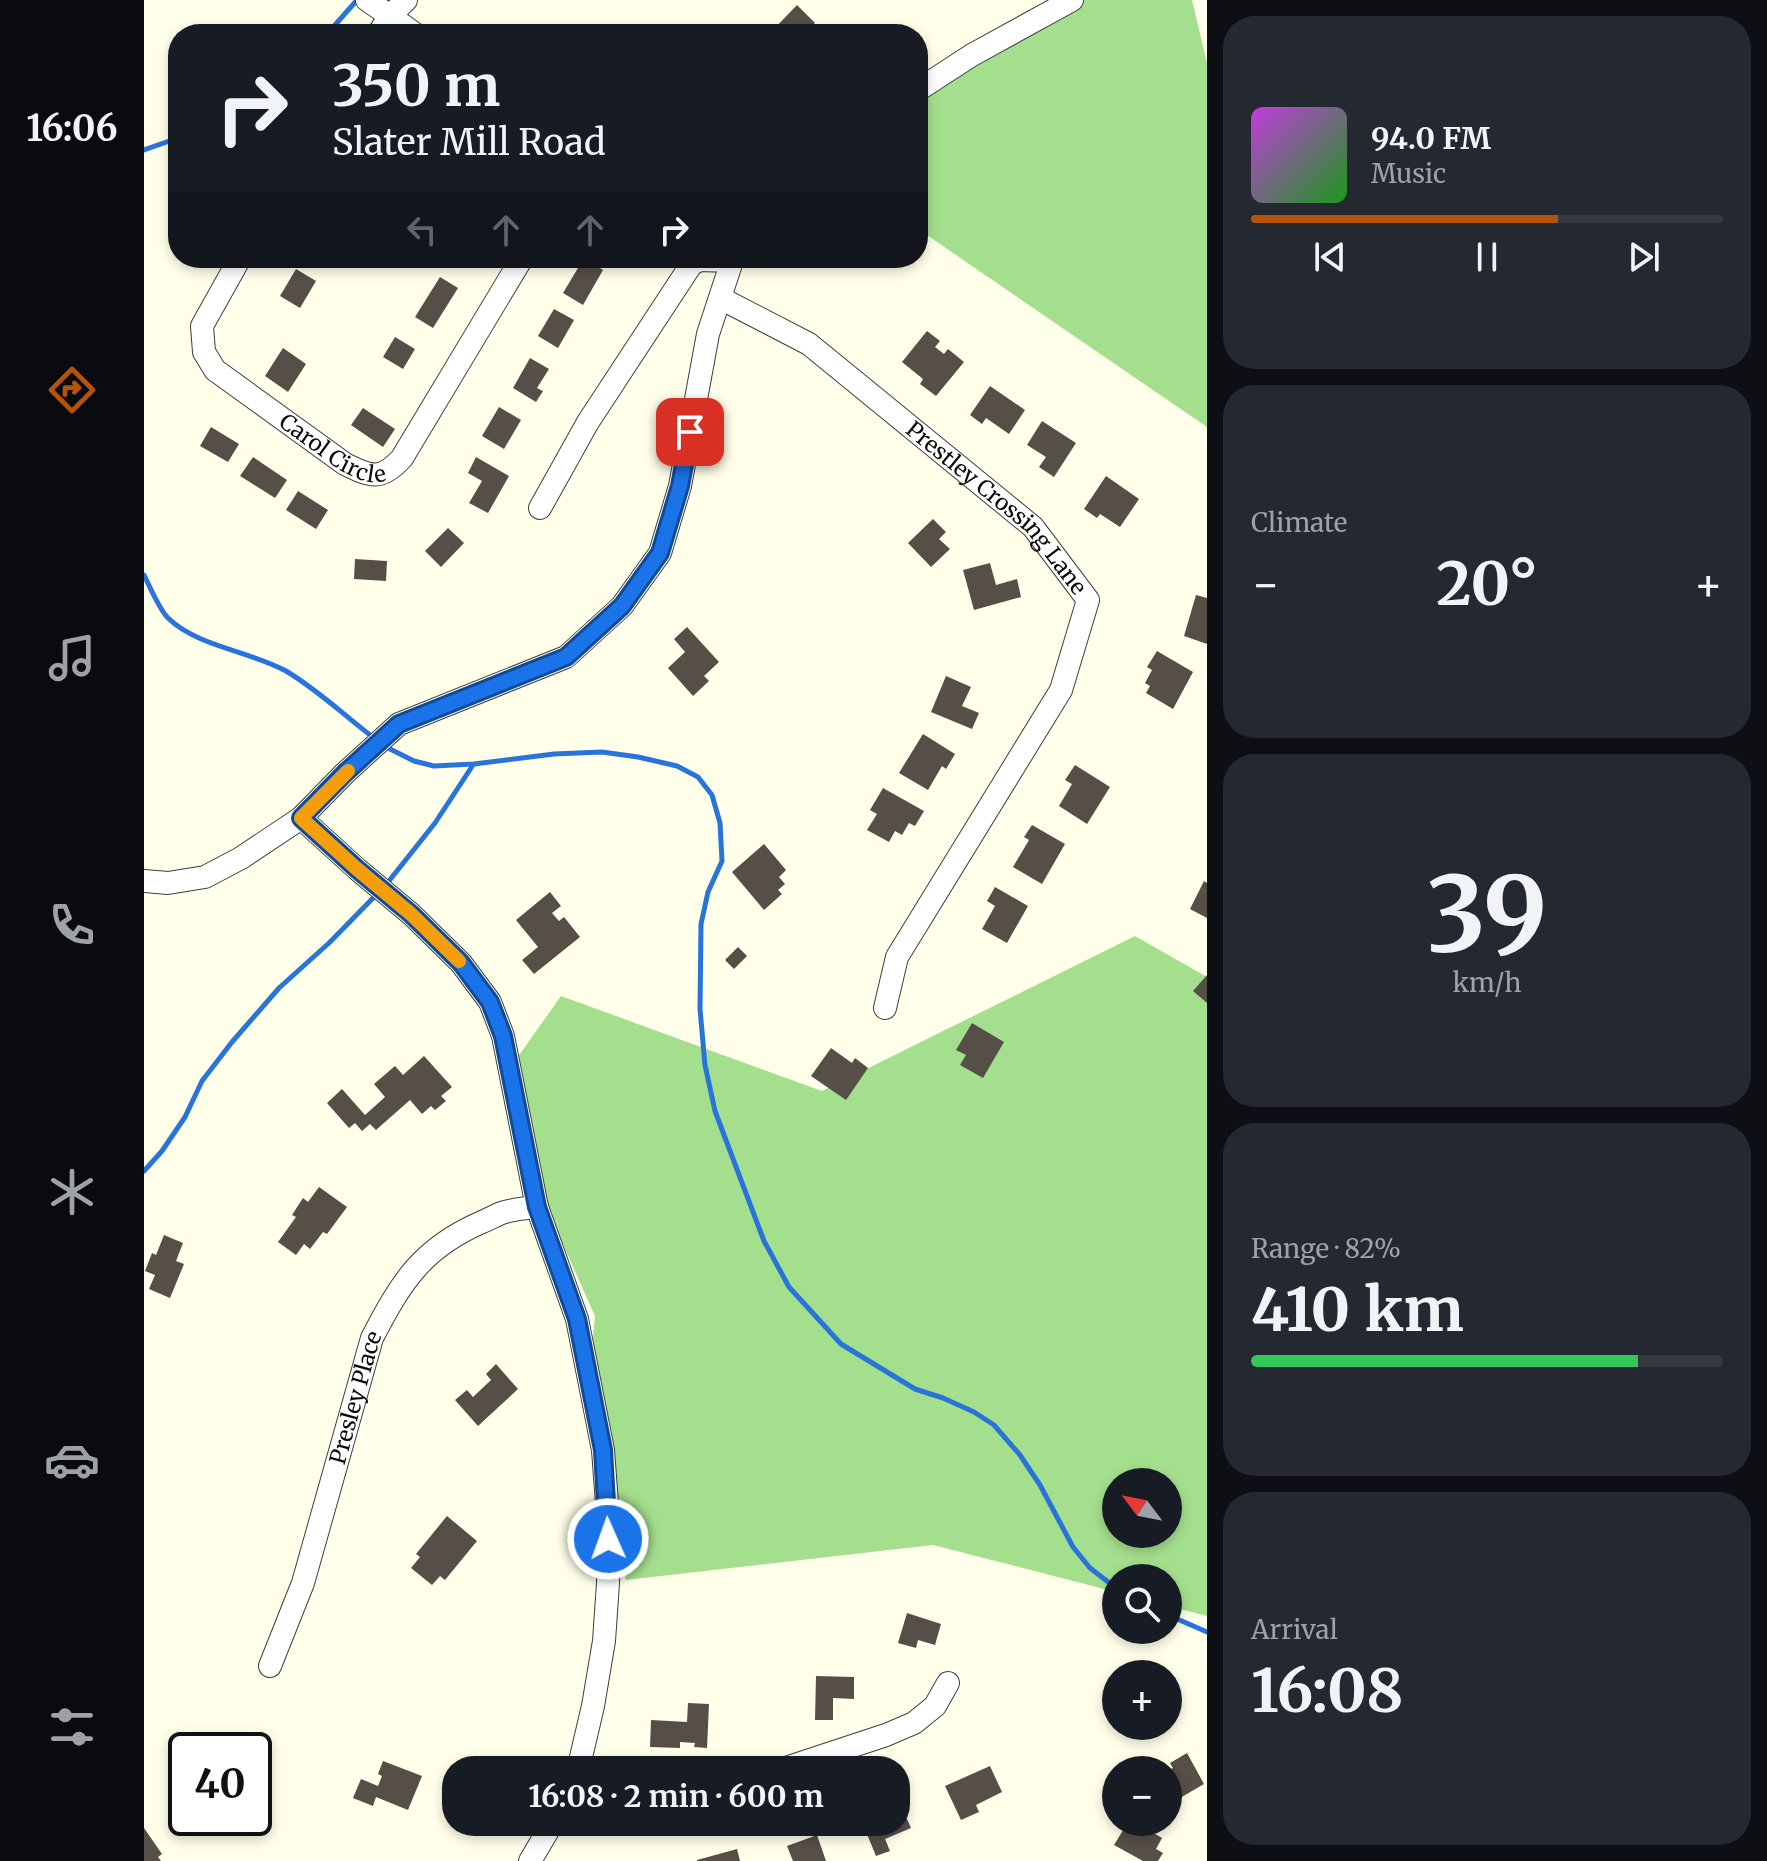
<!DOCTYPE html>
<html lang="en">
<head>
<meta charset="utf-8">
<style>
	:root { --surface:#171b24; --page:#242831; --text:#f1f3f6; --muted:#9ea1a6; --line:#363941; --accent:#b45309 }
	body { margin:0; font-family:Merriweather,serif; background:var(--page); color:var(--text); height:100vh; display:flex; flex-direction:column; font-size:30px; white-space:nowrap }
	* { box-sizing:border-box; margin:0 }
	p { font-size:26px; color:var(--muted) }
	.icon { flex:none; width:44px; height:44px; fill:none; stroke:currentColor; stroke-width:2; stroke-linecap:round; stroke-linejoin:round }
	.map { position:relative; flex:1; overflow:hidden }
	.details { display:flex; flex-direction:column; gap:16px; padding:16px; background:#0d0f14; width:560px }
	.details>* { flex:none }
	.top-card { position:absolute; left:24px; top:24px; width:760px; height:244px; border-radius:32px; box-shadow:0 4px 12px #0003; background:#171b24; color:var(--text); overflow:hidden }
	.needle { width:52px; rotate:302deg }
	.buttons { position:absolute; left:958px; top:1468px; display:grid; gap:16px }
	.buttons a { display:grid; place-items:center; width:80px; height:80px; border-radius:50%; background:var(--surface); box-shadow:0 4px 12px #0003; font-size:40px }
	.speed { position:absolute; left:24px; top:1732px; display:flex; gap:16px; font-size:40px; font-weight:700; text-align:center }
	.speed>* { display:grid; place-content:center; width:104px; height:104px; border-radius:50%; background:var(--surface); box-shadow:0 4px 12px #0003; line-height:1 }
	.speed .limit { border:4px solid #111; border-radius:12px; background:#fff; color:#111 }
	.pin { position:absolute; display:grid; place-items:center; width:68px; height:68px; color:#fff; margin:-34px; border-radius:16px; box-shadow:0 4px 12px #0006 }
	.me { position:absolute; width:88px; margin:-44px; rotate:358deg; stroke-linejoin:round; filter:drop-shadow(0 0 6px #0008) }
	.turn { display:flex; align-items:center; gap:28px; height:168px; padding:0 32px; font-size:36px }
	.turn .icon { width:104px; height:104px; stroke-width:2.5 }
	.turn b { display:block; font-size:56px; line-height:68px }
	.lanes { display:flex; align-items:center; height:76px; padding:0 32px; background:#0003; justify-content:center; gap:40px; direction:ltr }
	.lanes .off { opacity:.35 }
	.big { font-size:60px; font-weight:700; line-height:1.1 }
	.details .card { flex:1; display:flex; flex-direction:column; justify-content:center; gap:12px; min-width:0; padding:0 28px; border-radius:32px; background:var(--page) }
	.details .dial { align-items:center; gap:0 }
	.dial b { font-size:104px; line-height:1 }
	.song { display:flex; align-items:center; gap:24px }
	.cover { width:96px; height:96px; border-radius:12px; background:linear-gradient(135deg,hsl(290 70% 55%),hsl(120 70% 35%)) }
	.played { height:8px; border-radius:4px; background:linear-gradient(90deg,var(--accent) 65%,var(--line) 65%) }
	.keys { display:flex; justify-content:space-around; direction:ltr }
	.heat { display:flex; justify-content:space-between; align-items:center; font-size:44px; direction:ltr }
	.charge { height:12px; border-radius:6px; background:linear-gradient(90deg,#34c759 82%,var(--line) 0) }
	.trip { position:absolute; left:298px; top:1756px; width:468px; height:80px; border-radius:32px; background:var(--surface); box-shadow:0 4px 12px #0003; font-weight:700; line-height:80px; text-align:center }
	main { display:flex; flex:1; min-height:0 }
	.dock { display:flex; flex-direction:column; width:144px; justify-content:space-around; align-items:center; background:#090b0e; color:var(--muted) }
	.dock .icon { width:56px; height:56px }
	.dock .current { color:var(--accent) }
	.dock b { font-size:36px; color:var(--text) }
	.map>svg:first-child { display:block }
	.forest { fill:#a4df8d; fill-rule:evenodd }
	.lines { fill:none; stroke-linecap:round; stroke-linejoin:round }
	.stream { stroke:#2874db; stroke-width:5 }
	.building { fill:#554f47 }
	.minor-casing { stroke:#3e3e3e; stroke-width:24 }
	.minor { stroke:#fff; stroke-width:22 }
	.route-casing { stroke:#114b97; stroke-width:20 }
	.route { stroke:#1a73e8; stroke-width:14 }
	.slow { stroke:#f59e0b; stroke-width:14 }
	.labels { text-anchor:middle; stroke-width:8; stroke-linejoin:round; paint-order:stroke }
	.street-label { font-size:22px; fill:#0b0b0b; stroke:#fff }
</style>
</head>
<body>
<main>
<nav class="dock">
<b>16:06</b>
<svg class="icon current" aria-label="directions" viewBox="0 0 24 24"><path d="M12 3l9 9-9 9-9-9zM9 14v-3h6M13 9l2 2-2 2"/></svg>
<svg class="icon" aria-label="music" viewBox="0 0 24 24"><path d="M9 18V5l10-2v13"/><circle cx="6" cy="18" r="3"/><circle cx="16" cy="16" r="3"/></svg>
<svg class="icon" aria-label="phone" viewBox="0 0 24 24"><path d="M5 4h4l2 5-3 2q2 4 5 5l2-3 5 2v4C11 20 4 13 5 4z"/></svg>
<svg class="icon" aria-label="climate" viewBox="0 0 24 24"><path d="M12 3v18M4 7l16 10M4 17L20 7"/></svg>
<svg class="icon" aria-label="car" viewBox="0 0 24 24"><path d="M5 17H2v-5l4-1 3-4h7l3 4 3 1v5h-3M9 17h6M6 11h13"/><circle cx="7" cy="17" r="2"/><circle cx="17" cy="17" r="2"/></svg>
<svg class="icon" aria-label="filters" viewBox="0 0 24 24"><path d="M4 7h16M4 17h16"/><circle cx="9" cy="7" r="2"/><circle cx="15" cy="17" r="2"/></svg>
</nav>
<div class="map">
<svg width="1063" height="1861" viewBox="0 0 1063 1861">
	<rect width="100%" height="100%" fill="#ffffea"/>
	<!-- forest -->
	<g class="forest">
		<polygon points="941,0 1048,0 1063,63 1063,427 774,229 774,90 828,55"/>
		<path d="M991,936l72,41v639l-39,-10v-28h-52v14l-183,-47 -307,35 -38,-187 7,-77 -56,-125 -29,-123 51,-72 261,95zM972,1482h52v52h-52z"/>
	</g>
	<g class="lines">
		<!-- stream -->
		<g class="stream">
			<polyline points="183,34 213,0"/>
			<polyline points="0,150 34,138"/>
			<path d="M0,575c6,12 15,34 24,43 30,29 82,33 118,53 32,19 59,45 88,67"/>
			<polyline points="242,747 270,761 290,766 330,764 410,754 458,752 494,757 533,766 554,777 568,795 576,823 578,861 564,892 557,924 556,1009 561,1065 571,1111 620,1241 645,1287 697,1344 771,1389 799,1398 830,1412 850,1425 876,1455 896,1485 929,1547 946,1568 972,1588"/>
			<polyline points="241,886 291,823 329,765"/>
			<polyline points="0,1171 18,1151 41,1117 58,1081 88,1042 135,988 185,943 234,893"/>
			<polyline points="1024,1615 1063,1632"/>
		</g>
	</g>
	<!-- building -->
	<g class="building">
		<polygon points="653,5 671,23 660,34 625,34"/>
		<polygon points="440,258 459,270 439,305 419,293"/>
		<polygon points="152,269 172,281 156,308 136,296"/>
		<polygon points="296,277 314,288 289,328 271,317"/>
		<polygon points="410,309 430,320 414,348 394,336"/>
		<polygon points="783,331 796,341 791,347 800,354 804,349 820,362 792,396 776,384 779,379 758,362"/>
		<polygon points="251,337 271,349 259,369 239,357"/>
		<polygon points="139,348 162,364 144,392 121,376"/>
		<polygon points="386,358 405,369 393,388 399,391 392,402 369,388"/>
		<polygon points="846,386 881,410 865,434 842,418 838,424 826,415"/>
		<polygon points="355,407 377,420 360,449 338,436"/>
		<polygon points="219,408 251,429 239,447 207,425"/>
		<polygon points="898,421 932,443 910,477 895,467 902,457 883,445"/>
		<polygon points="67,427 95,444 84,462 56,446"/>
		<polygon points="109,457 143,480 131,498 96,476"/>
		<polygon points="332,457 365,476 344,513 325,503 338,481 324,473"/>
		<polygon points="962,476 995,499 976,527 956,514 953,518 940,509"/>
		<polygon points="154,491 184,510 172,529 142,510"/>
		<polygon points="789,519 802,532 795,539 806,549 787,567 764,543"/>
		<polygon points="304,528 320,543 297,567 281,551"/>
		<polygon points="211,559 243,561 242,581 210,579"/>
		<polygon points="846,563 852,585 873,579 877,597 830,610 819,570"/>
		<polygon points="1052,595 1063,598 1063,644 1040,636"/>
		<polygon points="543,627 575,662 560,676 565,681 549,696 524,668 541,652 530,639"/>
		<polygon points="1013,651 1049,672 1029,709 1002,693 1006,686 1001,683 1008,670 1003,667"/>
		<polygon points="802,676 827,687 818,706 835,713 828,729 787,712"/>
		<polygon points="779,734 811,754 802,769 798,766 784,790 755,773"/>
		<polygon points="931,765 966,787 943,824 915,806 928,784 921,780"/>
		<polygon points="739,788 780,811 771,826 765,823 758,835 751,831 745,842 723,830 733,814 726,810"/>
		<polygon points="888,825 921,844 898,884 869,867 885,840 880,837"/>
		<polygon points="620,844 642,870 635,877 641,884 634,890 638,894 620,910 588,872"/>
		<polygon points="1060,881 1063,883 1063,918 1046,909"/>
		<polygon points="851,887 884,906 863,943 838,929 851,906 843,901"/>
		<polygon points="406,892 417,906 408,913 415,921 420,917 436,937 390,974 378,960 394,947 372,920"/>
		<polygon points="594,947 603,956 590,969 581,960"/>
		<polygon points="1063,975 1063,1003 1049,991"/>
		<polygon points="828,1023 860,1042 839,1078 816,1065 822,1055 812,1050"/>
		<polygon points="687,1048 708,1063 711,1058 724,1068 702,1100 667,1076"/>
		<polygon points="280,1056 308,1087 297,1096 302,1101 291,1110 287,1106 278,1114 266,1100 232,1130 226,1124 218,1131 211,1123 205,1128 183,1103 198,1089 221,1115 241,1097 230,1084 251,1066 259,1075"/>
		<polygon points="175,1187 203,1207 183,1234 179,1232 166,1249 160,1244 152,1255 134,1242 152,1217 148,1215 159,1198 164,1202"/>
		<polygon points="20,1235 39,1243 32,1261 40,1264 26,1298 5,1289 11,1275 1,1271 8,1253 12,1255"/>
		<polygon points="352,1364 374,1389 334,1426 311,1400 323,1390 329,1397 347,1380 342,1374"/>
		<polygon points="303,1516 333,1541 301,1580 296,1576 288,1585 267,1568 276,1557 272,1554"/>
		<polygon points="763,1613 797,1624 791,1645 774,1640 772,1648 754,1643"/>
		<polygon points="672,1676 710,1677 710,1699 689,1698 689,1720 671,1720"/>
		<polygon points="544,1703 565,1704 563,1748 550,1747 551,1743 536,1742 536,1748 506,1747 507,1720 543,1722"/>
		<polygon points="1043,1753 1060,1784 1024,1805 1024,1770 1029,1768 1026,1763"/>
		<polygon points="239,1761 278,1776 264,1810 232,1797 229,1806 209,1798 217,1779 234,1786 238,1776 234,1774"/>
		<polygon points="846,1766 858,1792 832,1805 835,1812 817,1820 801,1786"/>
		<polygon points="755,1801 767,1828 741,1839 746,1851 732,1856 718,1822 752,1822 752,1802"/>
		<polygon points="984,1822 991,1822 1018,1838 1012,1849 1019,1853 1014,1861 999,1861 970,1845"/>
		<polygon points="0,1828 18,1854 14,1857 17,1861 0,1861"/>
		<polygon points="673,1835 682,1861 649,1861 643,1846"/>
		<polygon points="593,1849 596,1861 553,1861 553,1860"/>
	</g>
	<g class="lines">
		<defs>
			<g id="minor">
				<polyline points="223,0 246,16 262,0"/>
				<polyline points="234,34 246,16 271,34"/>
				<polyline points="774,90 828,55 928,0"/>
				<path id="s1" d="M96,258l-38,68 2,26 11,18 130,94c26,13 36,17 57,-6l120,-200"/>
				<path id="s2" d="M576,298l89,46 224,183 55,73 -27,90 -164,267 -12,51"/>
				<polyline points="396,508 444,422 547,265 555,260 588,261"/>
				<polyline points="157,818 213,869 267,914 317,963 346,1002 359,1036 393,1207 433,1319 459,1450 464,1517 464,1583 460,1641 449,1706 434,1770"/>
				<polyline points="0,881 24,883 61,877 97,858 157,818 201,773 255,724 422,657 478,606 516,553 536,486 564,334 589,258"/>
				<path id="s3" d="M126,1666l33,-83 69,-245c29,-56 50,-90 110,-116 8,-3 15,-8 23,-10 10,-3 21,-4 32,-5"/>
				<polyline points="636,1770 742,1735 770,1723 791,1706 804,1683"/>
				<polyline points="386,1861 409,1822"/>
			</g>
		</defs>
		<!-- minor casing -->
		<use href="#minor" class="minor-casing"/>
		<!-- minor -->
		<use href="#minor" class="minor"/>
	</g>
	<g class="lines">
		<defs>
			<polyline id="route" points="464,1539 459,1450 433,1319 393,1207 359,1036 346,1002 317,963 267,914 213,869 157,818 201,773 255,724 422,657 478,606 516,553 536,486 546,432"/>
		</defs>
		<!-- route casing -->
		<use href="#route" class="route-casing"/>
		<!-- route -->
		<use href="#route" class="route"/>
		<!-- slow -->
		<polyline class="slow" points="204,771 157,818 213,869 267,914 315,961"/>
	</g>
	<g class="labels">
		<!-- street labels -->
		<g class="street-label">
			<text dy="8" stroke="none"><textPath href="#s1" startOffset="268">Carol Circle</textPath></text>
			<text dy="8" stroke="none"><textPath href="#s2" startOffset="350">Prestley Crossing Lane</textPath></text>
			<text dy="8" stroke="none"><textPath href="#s3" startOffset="282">Presley Place</textPath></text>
		</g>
	</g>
</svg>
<div class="buttons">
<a><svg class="needle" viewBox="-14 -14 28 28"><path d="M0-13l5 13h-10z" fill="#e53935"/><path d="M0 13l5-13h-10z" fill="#9ea1a6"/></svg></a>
<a><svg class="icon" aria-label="search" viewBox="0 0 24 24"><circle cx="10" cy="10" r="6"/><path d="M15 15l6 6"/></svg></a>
<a>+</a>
<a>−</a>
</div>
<div class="speed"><div class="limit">40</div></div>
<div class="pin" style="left:546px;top:432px;background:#d93025"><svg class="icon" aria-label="arrive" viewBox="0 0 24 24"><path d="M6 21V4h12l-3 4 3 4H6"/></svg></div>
<svg class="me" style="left:464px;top:1539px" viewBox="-20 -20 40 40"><circle r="17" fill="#1a73e8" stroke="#fff" stroke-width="3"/><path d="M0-11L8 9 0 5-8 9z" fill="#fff"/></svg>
<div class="trip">16:08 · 2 min · 600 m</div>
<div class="top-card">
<div class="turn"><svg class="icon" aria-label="right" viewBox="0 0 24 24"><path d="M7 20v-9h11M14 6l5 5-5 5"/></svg><div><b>350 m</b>Slater Mill Road</div></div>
<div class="lanes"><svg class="icon off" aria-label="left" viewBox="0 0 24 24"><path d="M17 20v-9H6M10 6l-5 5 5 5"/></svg><svg class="icon off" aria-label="ahead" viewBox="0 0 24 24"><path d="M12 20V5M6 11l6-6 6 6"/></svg><svg class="icon off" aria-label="ahead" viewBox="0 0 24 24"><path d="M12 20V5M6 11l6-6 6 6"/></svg><svg class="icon" aria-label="right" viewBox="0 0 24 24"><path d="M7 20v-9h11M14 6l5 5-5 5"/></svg></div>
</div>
</div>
<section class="details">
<div class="card">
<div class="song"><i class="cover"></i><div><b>94.0 FM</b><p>Music</p></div></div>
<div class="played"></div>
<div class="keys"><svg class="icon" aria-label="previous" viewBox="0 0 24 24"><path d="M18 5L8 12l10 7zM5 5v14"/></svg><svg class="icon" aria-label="pause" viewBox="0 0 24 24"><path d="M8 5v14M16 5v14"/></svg><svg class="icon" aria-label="next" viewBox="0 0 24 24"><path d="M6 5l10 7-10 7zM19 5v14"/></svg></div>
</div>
<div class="card"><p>Climate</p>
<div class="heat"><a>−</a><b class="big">20°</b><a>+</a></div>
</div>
<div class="card dial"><b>39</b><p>km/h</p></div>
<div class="card"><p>Range · 82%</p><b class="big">410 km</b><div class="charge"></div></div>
<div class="card"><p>Arrival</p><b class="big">16:08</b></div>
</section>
</main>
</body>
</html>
